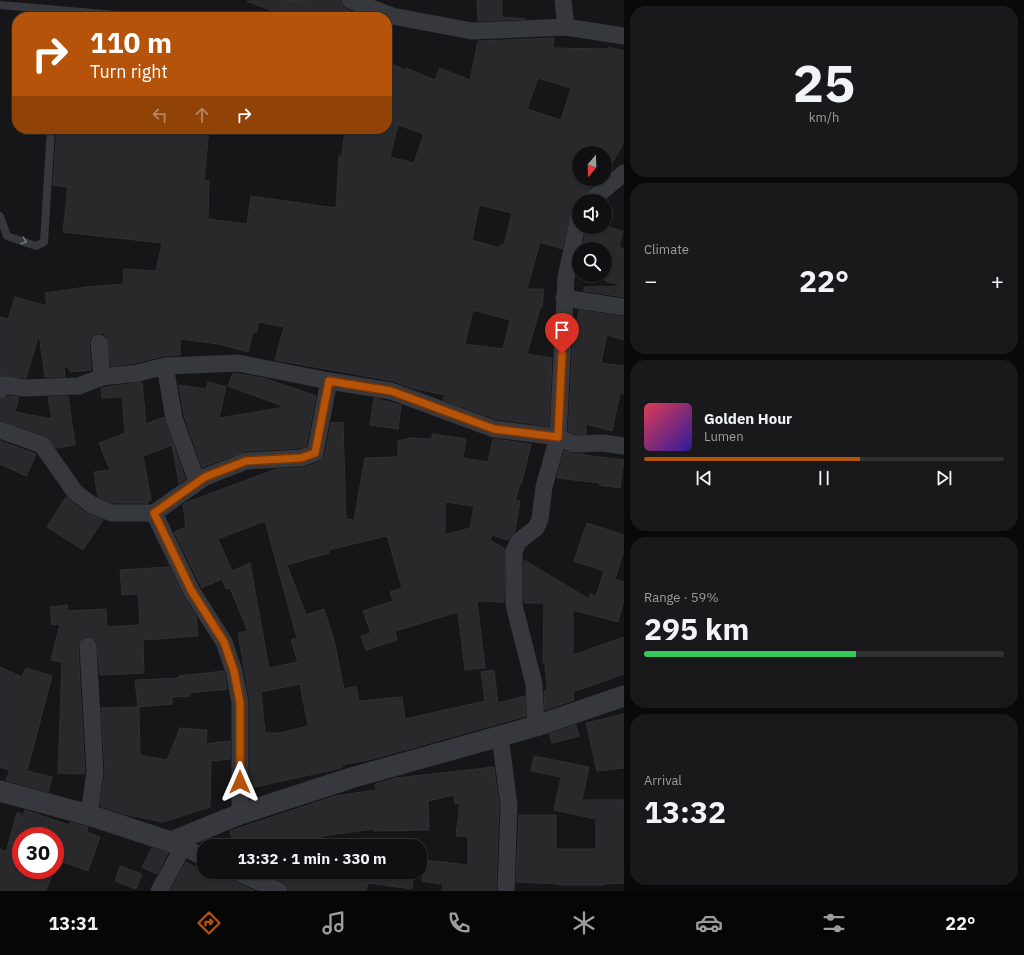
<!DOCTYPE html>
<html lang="en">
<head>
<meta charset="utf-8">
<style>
	:root { --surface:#101012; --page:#19191b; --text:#f1f3f6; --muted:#9c9d9f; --line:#303032; --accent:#b45309 }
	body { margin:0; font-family:"IBM Plex Sans",sans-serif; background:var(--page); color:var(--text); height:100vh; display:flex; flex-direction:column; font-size:15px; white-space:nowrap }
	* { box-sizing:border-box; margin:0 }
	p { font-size:13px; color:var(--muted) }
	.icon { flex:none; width:22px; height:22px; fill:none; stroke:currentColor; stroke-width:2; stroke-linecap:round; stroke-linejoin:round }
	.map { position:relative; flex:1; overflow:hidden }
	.side { display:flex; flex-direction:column; gap:6px; padding:6px; background:#09090a; width:400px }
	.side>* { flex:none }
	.hud { position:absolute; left:12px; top:12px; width:380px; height:122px; border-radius:16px; box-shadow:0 1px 3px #0004,0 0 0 1px var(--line); background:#b45309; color:#fff; overflow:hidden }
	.needle { width:26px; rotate:199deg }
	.controls { position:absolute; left:572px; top:146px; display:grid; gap:8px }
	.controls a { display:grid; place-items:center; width:40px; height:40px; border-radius:50%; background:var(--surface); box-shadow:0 1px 3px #0004,0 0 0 1px var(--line); font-size:20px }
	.speed { position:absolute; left:12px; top:827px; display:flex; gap:8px; font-size:20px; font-weight:700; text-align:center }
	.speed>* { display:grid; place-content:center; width:52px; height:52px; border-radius:50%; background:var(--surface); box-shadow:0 1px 3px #0004,0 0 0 1px var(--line); line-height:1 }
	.speed .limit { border:6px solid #d22; background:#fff; color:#111 }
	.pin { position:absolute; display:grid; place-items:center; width:34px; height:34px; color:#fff; margin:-41px -17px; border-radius:50% 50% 50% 0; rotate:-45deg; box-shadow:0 0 4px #0007 }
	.pin .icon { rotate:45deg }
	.me { position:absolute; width:44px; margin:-22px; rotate:0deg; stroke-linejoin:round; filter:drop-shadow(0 0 3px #0008) }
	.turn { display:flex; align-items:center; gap:14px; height:84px; padding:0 12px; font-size:18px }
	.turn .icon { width:52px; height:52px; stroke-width:2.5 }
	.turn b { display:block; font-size:28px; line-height:34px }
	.lanes { display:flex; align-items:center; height:38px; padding:0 12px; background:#0003; justify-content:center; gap:20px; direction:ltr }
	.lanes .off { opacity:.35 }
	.big { font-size:30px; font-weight:700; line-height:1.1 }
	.side .card { flex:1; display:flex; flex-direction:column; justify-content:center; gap:6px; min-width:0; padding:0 14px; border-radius:16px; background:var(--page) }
	.side .dial { align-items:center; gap:0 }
	.dial b { font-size:52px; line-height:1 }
	.song { display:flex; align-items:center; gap:12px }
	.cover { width:48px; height:48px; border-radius:6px; background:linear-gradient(135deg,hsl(350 70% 55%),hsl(250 70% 35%)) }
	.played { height:4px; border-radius:2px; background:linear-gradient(90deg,var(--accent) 60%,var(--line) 60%) }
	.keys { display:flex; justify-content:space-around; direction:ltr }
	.heat { display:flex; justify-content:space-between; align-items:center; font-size:22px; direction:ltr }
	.charge { height:6px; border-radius:3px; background:linear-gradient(90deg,#34c759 59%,var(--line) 0) }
	.trip { position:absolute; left:197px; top:839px; width:230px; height:40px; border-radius:16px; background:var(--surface); box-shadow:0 1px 3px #0004,0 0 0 1px var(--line); font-weight:700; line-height:40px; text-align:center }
	.dock { display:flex; height:64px; justify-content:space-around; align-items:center; background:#060607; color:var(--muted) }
	.dock .icon { width:28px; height:28px }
	.dock .active { color:var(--accent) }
	.dock b { font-size:18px; color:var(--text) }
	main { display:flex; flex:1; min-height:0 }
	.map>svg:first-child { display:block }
	.building { fill:#29292c; stroke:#303034; fill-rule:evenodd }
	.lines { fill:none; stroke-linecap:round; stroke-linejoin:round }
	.service { stroke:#37383d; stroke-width:8 }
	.minor { stroke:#37383d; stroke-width:17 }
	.tertiary { stroke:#37383d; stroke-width:21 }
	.oneway { stroke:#757881 }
	.route-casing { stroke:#753606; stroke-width:10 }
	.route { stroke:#b45309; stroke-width:7 }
</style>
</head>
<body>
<main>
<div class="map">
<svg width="624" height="891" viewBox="0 0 624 891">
	<rect width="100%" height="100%" fill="#161618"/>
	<!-- building -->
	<g class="building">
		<polygon points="340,0 342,6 346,9 367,17 288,17 247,1"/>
		<polygon points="477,0 502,0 502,17 526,19 478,21"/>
		<path d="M554,38l-1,10 56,1v-2l15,4v91l-19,34v-23h-26v26h19l-2,4 -15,14 -2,9 -8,4 -9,39 -22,-7 -13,47h17l-2,19h-2l-13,46 25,4 -3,68 -53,-7 -53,-19 2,-5 -33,-7 -19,-7 -118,-21 9,-33 -25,-5 -3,11 -3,-1 -5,20 -29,-8 -39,-5v16l-18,1 -26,7 -25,3 -4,-28 -3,-4 -6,-1 -8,5 -1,5 2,27 -21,2 -2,-5 -4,1 1,9h-20l-6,-43 -13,44 -26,-2v-59l8,2 7,-22 32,9 -2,-13 41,-6 37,-3 1,-15 32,2 6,-28 -99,-11 5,-45 -15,-2 4,-56h152l-5,52h5l-1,38 39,5 4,-28 85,12 3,-52h3l3,-27h42v-67l18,8 1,-2 29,12 5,-12 30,12 8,-39zM538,78l33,10 -10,32 -34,-11zM398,125l26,9 -10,29 -24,-6zM479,205l33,8 -8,32h-3l-1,3 -28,-8zM473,310l37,10 -7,29 -38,-5z"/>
		<polygon points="587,227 607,227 623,231 619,247 624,249 624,297 584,291 584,287 623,286 605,281 605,249 582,249"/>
		<polygon points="579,310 624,317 624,340 607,335 601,363 624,366 624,394 620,393 612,431 586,424 586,434 575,434 568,431 573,340"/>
		<polygon points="233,373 264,378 316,396 306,446 299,448 246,451 202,467 184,415 179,385 206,389 208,382 226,387 219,418 285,407 228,386"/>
		<polygon points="142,382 146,424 164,417 185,479 179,483 172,445 143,456 151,500 148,501 148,503 114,503 98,497 94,472 110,470 99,443 125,433 122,397 102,398 101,388"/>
		<polygon points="8,396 19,397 15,412 52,419 48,397 68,396 75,445 56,448 45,436 0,420 0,400"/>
		<polygon points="374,398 401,405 398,429 370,425"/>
		<path d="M343,422l3,97 8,1 11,-62 33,-1v-16l12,-3 22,1v-5l34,5 -3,19 25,4 5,-23 38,5 -9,38h-1l-6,18 5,1 -5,30 -7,9 -16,-5 -2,5 15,9 -1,53 -27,-1 8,67 -20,2 -7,-58 -63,19 2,9 -31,10 -5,-14 10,-3 -8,-22 30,-10 -3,-9 12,-4 -15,-52 -59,14 1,3 -42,12 19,50 18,-6 10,31 10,49 12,-3 3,15 43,-4 3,22 80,-18 -4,-29 13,-2 4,33 27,-7 1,20 -157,44 -27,5v3l-92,20v-85l-12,-70 10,-2 -18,-43 -4,1 -4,-10 -20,9 -28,-56 12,-5 -3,-22 2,-2 91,-34 26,-1 17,-6 6,-7 6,-32zM445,502l29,4 -4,22 -25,7zM265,521l32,117 -6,2 7,22 -29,6 -19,-105 -18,8 -14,-32zM300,684l8,42 -28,7h-15l-4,-41z"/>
		<polygon points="0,441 36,454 26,476 0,464"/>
		<polygon points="564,451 573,454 584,454 583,455 624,460 620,488 599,485 599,483 557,478"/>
		<polygon points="66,497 86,513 103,520 83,550 47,527"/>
		<polygon points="587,523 624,535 624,551 615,579 624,582 624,599 618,622 573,610 573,655 624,637 624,674 573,692 574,700 545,710 544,691 547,690 545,663 543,663 544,603 524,603 524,560 589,599 590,594 596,596 604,571 574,561"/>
		<polygon points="169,567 182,594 196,616 198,636 143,640 144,673 100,675 97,641 88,636 82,638 78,647 85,774 58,773 62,662 51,660 60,624 52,625 50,607 67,605 68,611 106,609 107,627 140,625 138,594 122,595 120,570"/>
		<polygon points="0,667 22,677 26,668 52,676 27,771 52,777 48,792 6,780 10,770 0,767"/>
		<polygon points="224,671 227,689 190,693 190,696 172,697 172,704 138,707 135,680 179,678 179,676"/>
		<polygon points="139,707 140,755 167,760 180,728 207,730 206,744 230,741 230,759 211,761 210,807 163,822 123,814 100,806 105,772 101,708"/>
		<polygon points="624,714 624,768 597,771 586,723"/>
		<polygon points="576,725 579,736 552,743 549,734"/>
		<polygon points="534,756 589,767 582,800 624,800 624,883 603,884 603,885 559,885 559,884 516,882 519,815 556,815 556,849 596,849 596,819 554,810 561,777 531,771"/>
		<polygon points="494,767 499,805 496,891 442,891 443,884 422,881 424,860 468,865 468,837 456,836 460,803 455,804 454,795 428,801 429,830 374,831 374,829 322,836 322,839 285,846 234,846 230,831 335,796 376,790 375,784 396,778"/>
		<polygon points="25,810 69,825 70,822 88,827 87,832 100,837 88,871 55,859 55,836 21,836 21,870 54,870 46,891 0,891 0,849 6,852 17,813 21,813 21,821"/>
		<polygon points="152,848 168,853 157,874 142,867"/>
		<polygon points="186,862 204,872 227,872 229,877 233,881 255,891 170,891"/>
		<polygon points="120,866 142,874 136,889 115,881"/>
		<polygon points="261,872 414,872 412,889 368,883 366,891 289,891 287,886 283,882"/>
	</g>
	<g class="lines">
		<!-- service -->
		<g class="service">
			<polyline points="0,5 140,17"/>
			<polyline points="0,216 7,236 36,246 44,242 51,129"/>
		</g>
		<!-- minor -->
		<g class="minor">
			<polyline points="350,0 392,16 472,31 566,27 624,36"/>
			<polyline points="563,0 566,27"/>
			<polyline points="590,201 624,173"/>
			<polyline points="564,298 624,307"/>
			<polyline points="99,343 102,377 138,373 165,366 174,418 197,482"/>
			<polyline points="165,366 238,363 329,381 391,391 494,429 558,437 573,444 603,443 624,446"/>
			<polyline points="0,390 3,385 25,388 79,386 102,377"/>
			<polyline points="0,430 42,445 75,492 92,505 112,513 154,513"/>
			<polyline points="88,646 95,772 89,815"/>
			<polyline points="536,726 534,684 514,605 514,551 519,541 536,528 540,519 544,487 558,437 566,277 579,216"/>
			<polyline points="500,736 509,805 506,891"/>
			<polyline points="240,814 240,703 234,671 224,642 191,590 154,513 205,477 246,461 301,458 315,453 329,381"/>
			<polyline points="173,843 204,857"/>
			<polyline points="237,872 279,891"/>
			<polyline points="159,891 183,847"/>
		</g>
		<!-- tertiary -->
		<polyline class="tertiary" points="0,791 89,815 171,842 240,814 351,778 536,726 624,696"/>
	</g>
	<!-- one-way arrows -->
	<defs><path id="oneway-chevron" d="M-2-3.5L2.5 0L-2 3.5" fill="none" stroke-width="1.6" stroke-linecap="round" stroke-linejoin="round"/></defs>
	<use class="oneway" href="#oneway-chevron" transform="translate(24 241) rotate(19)"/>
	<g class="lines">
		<defs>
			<polyline id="route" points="240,782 240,703 234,671 224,642 191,590 154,513 205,477 246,461 301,458 315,453 329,381 391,391 494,429 558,437 562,354"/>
		</defs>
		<!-- route casing -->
		<use href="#route" class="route-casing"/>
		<!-- route -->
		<use href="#route" class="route"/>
	</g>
</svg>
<div class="controls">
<a><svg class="needle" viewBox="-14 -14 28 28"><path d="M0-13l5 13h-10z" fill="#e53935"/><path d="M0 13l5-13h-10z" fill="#9c9d9f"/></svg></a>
<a><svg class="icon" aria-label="sound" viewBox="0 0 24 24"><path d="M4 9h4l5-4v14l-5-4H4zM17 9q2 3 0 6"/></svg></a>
<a><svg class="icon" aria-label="search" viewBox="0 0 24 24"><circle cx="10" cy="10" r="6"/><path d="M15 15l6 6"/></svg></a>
</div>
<div class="speed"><div class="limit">30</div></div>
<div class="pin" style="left:562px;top:354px;background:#d93025"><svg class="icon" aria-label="arrive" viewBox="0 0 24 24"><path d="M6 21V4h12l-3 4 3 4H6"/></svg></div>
<svg class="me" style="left:240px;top:782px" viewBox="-20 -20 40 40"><path d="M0-17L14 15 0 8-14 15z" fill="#b45309" stroke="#fff" stroke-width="4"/></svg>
<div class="trip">13:32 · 1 min · 330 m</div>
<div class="hud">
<div class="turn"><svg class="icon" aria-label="right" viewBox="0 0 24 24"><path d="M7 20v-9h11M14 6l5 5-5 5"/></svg><div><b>110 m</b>Turn right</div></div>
<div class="lanes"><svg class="icon off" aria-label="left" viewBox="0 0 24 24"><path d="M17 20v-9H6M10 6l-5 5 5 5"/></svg><svg class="icon off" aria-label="ahead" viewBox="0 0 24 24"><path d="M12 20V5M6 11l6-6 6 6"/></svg><svg class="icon" aria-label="right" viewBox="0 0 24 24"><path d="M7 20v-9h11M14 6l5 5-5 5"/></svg></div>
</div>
</div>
<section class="side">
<div class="card dial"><b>25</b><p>km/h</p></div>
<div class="card"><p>Climate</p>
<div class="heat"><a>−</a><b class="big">22°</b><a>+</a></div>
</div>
<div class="card">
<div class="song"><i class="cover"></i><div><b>Golden Hour</b><p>Lumen</p></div></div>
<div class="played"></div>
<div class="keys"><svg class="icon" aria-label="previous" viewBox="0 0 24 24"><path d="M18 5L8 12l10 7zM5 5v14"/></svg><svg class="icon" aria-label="pause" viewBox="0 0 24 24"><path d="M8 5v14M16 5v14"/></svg><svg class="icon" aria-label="next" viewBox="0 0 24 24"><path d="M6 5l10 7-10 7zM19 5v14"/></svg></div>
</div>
<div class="card"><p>Range · 59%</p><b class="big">295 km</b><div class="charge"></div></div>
<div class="card"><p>Arrival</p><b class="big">13:32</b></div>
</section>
</main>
<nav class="dock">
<b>13:31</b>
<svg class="icon active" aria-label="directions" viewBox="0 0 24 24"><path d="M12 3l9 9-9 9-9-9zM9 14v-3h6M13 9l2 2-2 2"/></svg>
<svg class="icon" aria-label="music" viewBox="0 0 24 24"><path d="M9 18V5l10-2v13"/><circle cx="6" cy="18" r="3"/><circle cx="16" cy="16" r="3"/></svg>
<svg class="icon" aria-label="phone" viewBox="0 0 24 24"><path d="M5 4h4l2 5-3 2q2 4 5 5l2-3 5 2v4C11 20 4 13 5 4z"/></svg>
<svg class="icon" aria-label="climate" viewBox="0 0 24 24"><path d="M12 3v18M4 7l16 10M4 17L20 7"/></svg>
<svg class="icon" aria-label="car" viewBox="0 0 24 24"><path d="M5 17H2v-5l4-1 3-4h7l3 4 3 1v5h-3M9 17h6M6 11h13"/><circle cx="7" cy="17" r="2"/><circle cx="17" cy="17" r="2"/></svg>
<svg class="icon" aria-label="filters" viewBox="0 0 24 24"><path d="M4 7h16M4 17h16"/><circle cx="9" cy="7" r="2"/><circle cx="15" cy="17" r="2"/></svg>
<b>22°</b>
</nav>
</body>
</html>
